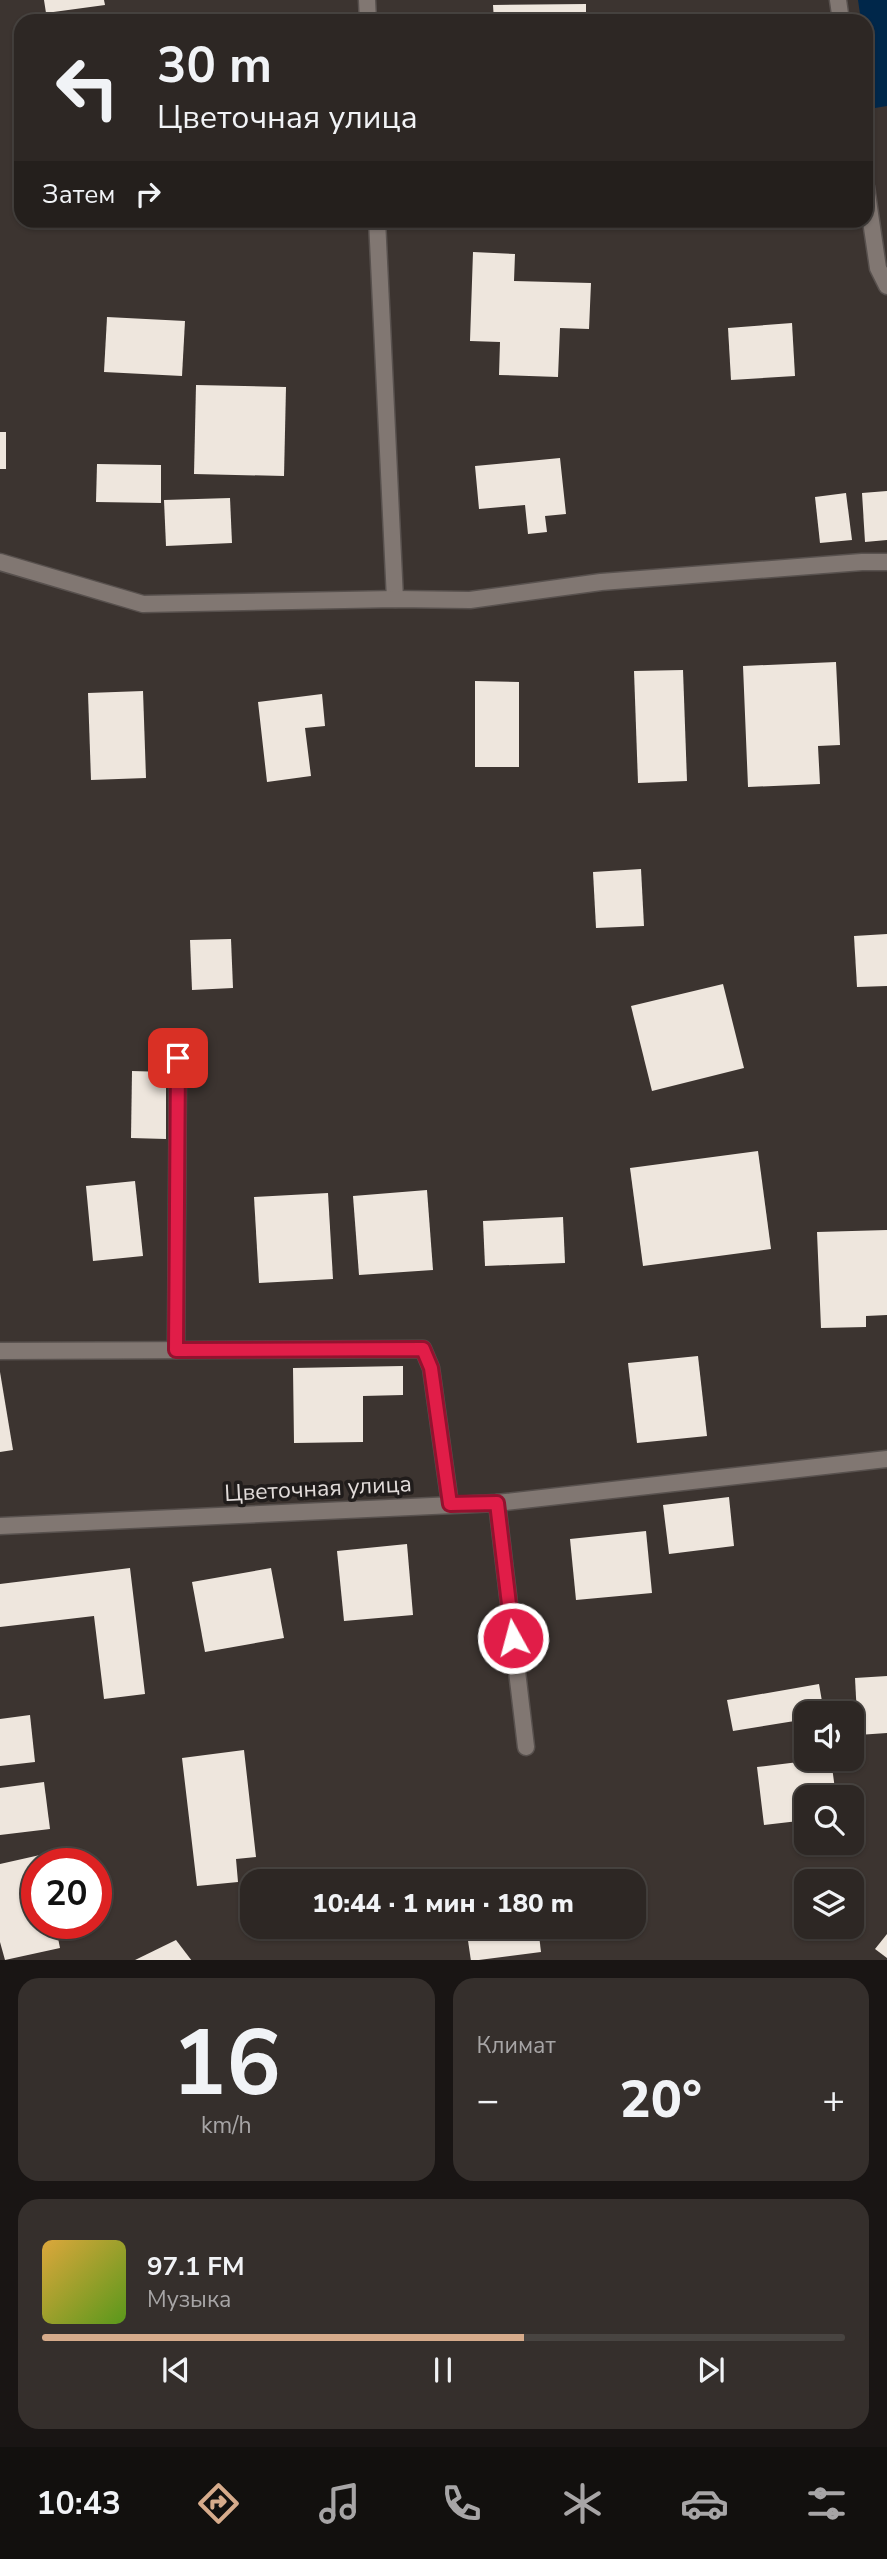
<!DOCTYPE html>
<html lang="ru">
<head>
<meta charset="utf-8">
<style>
	:root { --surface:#2d2724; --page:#352f2c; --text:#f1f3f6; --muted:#a7a5a6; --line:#484441; --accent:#d6ab8b }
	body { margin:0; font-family:"Nunito Sans",sans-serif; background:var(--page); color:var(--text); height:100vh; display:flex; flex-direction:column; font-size:26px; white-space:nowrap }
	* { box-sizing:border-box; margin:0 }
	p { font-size:23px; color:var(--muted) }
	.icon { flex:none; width:38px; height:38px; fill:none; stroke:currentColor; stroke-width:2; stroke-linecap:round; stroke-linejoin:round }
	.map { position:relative; height:1960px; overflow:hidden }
	.side { display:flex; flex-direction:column; gap:18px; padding:18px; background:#191514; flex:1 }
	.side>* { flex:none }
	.banner { position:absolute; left:14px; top:14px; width:859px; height:214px; border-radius:21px; box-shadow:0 2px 5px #0004,0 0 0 2px var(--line); background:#2d2724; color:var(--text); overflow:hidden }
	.tools { position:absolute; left:794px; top:1701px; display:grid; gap:14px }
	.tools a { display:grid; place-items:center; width:70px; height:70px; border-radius:14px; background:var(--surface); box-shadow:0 2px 5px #0004,0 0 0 2px var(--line); font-size:35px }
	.speed { position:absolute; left:21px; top:1848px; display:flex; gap:14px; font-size:35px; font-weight:700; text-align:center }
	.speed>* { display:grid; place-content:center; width:91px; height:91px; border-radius:50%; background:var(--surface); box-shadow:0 2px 5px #0004,0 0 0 2px var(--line); line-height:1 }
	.speed .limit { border:10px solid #d22; background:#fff; color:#111 }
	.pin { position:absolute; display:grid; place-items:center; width:60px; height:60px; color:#fff; margin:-30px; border-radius:14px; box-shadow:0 4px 10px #0006 }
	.me { position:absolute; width:77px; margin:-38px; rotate:353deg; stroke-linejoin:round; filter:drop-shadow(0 0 5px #0008) }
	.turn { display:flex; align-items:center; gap:24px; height:147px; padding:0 28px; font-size:32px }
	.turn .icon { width:91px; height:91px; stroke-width:2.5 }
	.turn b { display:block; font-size:49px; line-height:60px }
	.then { display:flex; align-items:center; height:66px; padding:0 28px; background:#0003; gap:14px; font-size:26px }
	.big { font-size:52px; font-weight:800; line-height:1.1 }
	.side .widget { flex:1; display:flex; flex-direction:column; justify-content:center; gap:10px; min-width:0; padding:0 24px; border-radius:21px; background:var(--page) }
	.side .dial { align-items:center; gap:0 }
	.dial b { font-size:91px; line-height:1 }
	.song { display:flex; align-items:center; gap:21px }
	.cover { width:84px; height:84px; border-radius:10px; background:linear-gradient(135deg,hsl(40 70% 55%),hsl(90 70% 35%)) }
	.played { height:7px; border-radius:4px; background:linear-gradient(90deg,var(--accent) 60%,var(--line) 60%) }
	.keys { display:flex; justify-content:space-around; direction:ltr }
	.heat { display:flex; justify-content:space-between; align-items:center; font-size:38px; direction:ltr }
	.side .tiles { flex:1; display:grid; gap:18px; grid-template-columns:1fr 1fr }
	.widget:last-child { grid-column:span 2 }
	.trip { position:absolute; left:240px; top:1869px; width:406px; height:70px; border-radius:21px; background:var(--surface); box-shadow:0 2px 5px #0004,0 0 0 2px var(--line); font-weight:800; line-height:70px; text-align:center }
	.dock { display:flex; height:112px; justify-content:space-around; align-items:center; background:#12100e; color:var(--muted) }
	.dock .icon { width:49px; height:49px }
	.dock .current { color:var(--accent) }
	.dock b { font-size:32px; color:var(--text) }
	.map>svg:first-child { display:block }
	.water { fill:#00274a }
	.building { fill:#eee6dd }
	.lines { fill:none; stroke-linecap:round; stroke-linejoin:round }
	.service-casing { stroke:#58514e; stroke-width:19 }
	.service { stroke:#817772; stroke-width:16 }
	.route-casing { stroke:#92132f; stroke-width:18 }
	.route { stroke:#e11d48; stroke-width:12 }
	.labels { text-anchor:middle; stroke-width:7; stroke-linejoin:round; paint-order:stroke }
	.street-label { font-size:23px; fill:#e1dbd9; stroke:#201c1b }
</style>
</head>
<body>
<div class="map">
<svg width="887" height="1961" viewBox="0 0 887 1961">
	<rect width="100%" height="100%" fill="#3c3430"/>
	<!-- water -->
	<polygon class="water" points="858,0 887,0 887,106 875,108 866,52 866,21 861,21"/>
	<!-- building -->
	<g class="building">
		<polygon points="44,0 104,0 105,5 46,13"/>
		<polygon points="586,4 586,21 494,21 493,5"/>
		<polygon points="473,252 515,254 514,281 591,283 589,329 560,328 558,377 499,375 500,342 470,341"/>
		<polygon points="107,317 185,321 182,376 104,372"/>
		<polygon points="792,323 795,376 731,380 728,328"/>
		<polygon points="196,385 286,387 284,476 194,474"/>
		<rect x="0" y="432" width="6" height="37"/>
		<polygon points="560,458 566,514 545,516 547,532 528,534 525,505 479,509 475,466"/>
		<polygon points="97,464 161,465 161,503 96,502"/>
		<polygon points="887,491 887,540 865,542 862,493"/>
		<polygon points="846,493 852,540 820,543 815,497"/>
		<polygon points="230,498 232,543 166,546 164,500"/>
		<polygon points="836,662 840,745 818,746 820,784 748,787 743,666"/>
		<polygon points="683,670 687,781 638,783 634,671"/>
		<polygon points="475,681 519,682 519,767 475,767"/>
		<polygon points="143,691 146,778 91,780 88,693"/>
		<polygon points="322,694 325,726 305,728 311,776 267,782 258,702"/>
		<polygon points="641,869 644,926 596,928 593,872"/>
		<polygon points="887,934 887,986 857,987 854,936"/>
		<polygon points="231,939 233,988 192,990 190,940"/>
		<polygon points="723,984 744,1068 652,1091 631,1006"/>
		<polygon points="132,1071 166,1072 166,1139 131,1138"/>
		<polygon points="758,1151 771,1249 643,1266 630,1168"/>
		<polygon points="135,1181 143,1256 93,1261 86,1186"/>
		<polygon points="427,1190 433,1270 359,1275 353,1196"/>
		<polygon points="328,1193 333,1279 259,1283 254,1197"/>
		<polygon points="563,1217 565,1263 485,1266 483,1221"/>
		<polygon points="887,1230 887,1315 866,1316 866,1327 821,1328 817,1232"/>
		<polygon points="698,1356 707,1436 637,1443 628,1363"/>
		<polygon points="403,1366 403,1395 363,1396 363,1442 294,1443 293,1368"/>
		<polygon points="0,1372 13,1450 0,1452"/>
		<polygon points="729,1497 734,1546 669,1554 663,1505"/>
		<polygon points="646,1531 652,1593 576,1600 570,1539"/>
		<polygon points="407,1544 413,1615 344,1621 337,1551"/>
		<polygon points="130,1568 145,1694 104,1699 94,1616 0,1627 0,1584"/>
		<polygon points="271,1568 284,1638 205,1652 192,1582"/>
		<polygon points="887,1676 887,1733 858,1735 855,1678"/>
		<polygon points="819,1684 824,1713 807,1713 807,1719 733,1731 727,1700"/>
		<polygon points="30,1715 35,1762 0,1766 0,1719"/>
		<polygon points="244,1750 256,1857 236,1859 238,1882 197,1886 182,1758"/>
		<polygon points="823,1759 831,1759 836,1797 807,1797 807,1820 764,1825 757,1767"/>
		<polygon points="44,1782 50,1829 0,1835 0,1788"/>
		<polygon points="40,1855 42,1864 37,1864 37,1923 55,1923 60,1948 5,1960 0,1942 0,1864"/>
		<polygon points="466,1927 538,1927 541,1952 471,1961"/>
		<polygon points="887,1934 887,1958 875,1949"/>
		<polygon points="176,1940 192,1961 133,1961"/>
	</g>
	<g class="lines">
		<defs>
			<g id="service">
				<polyline points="367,0 368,21"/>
				<polyline points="838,0 841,21"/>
				<polyline points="866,187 878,268 887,286"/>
				<polyline points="377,220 395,599"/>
				<polyline points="0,562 143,604 395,599 470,600 601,582 862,562 887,562"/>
				<polyline points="176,1350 178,1058"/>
				<polyline points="0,1351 423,1349 431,1368 450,1504"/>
				<polyline points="497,1503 526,1747"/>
				<polyline points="0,1526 497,1503 887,1459"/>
			</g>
		</defs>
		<!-- service casing -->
		<use href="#service" class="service-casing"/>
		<!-- service -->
		<use href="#service" class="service"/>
	</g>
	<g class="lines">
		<defs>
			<polyline id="route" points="178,1058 176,1350 423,1349 431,1368 450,1504 497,1503 513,1638"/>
		</defs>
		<!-- route casing -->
		<use href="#route" class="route-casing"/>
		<!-- route -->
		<use href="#route" class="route"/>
	</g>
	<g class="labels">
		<!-- street labels -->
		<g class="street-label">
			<text transform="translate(318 1488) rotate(-3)" y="8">Цветочная улица</text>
		</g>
	</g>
</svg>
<div class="tools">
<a><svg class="icon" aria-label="sound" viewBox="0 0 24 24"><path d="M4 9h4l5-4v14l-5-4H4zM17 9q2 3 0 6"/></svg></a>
<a><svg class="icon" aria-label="search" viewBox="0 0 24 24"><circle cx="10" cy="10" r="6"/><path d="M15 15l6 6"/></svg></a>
<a><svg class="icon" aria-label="layers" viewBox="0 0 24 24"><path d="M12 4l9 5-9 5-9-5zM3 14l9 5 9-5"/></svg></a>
</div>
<div class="speed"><div class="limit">20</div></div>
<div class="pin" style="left:178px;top:1058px;background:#d93025"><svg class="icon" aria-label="arrive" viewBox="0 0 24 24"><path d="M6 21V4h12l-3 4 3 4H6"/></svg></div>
<svg class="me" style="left:513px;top:1638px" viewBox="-20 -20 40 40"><circle r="17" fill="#e11d48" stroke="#fff" stroke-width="3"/><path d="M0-11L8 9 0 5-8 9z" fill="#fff"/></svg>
<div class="trip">10:44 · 1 мин · 180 m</div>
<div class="banner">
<div class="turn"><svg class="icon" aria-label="left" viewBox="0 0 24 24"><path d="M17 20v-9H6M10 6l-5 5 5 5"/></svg><div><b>30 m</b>Цветочная улица</div></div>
<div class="then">Затем<svg class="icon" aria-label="right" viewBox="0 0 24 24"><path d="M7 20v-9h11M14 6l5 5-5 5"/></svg></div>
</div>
</div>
<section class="side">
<div class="tiles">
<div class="widget dial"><b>16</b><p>km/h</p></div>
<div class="widget"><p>Климат</p>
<div class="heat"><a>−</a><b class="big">20°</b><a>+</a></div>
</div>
<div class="widget">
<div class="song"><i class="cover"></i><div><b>97.1 FM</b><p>Музыка</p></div></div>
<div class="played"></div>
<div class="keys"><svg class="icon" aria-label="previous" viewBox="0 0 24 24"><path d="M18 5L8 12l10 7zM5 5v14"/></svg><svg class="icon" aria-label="pause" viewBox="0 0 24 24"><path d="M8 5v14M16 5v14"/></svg><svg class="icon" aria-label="next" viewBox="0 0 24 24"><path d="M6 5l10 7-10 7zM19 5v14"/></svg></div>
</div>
</div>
</section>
<nav class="dock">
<b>10:43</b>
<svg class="icon current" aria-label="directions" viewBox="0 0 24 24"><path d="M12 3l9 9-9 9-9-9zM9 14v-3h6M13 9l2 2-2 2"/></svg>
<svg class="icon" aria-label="music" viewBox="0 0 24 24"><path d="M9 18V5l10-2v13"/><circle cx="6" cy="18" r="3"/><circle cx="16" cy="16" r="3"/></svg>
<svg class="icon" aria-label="phone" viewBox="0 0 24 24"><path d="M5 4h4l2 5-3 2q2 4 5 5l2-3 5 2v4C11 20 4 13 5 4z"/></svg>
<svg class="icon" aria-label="climate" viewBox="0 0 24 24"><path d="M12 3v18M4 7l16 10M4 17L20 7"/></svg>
<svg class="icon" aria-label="car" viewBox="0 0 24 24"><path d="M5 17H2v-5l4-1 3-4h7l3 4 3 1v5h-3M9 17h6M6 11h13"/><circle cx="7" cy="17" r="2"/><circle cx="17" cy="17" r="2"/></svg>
<svg class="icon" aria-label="filters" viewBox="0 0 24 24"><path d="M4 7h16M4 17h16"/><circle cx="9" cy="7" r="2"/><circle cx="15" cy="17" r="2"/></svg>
</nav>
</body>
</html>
